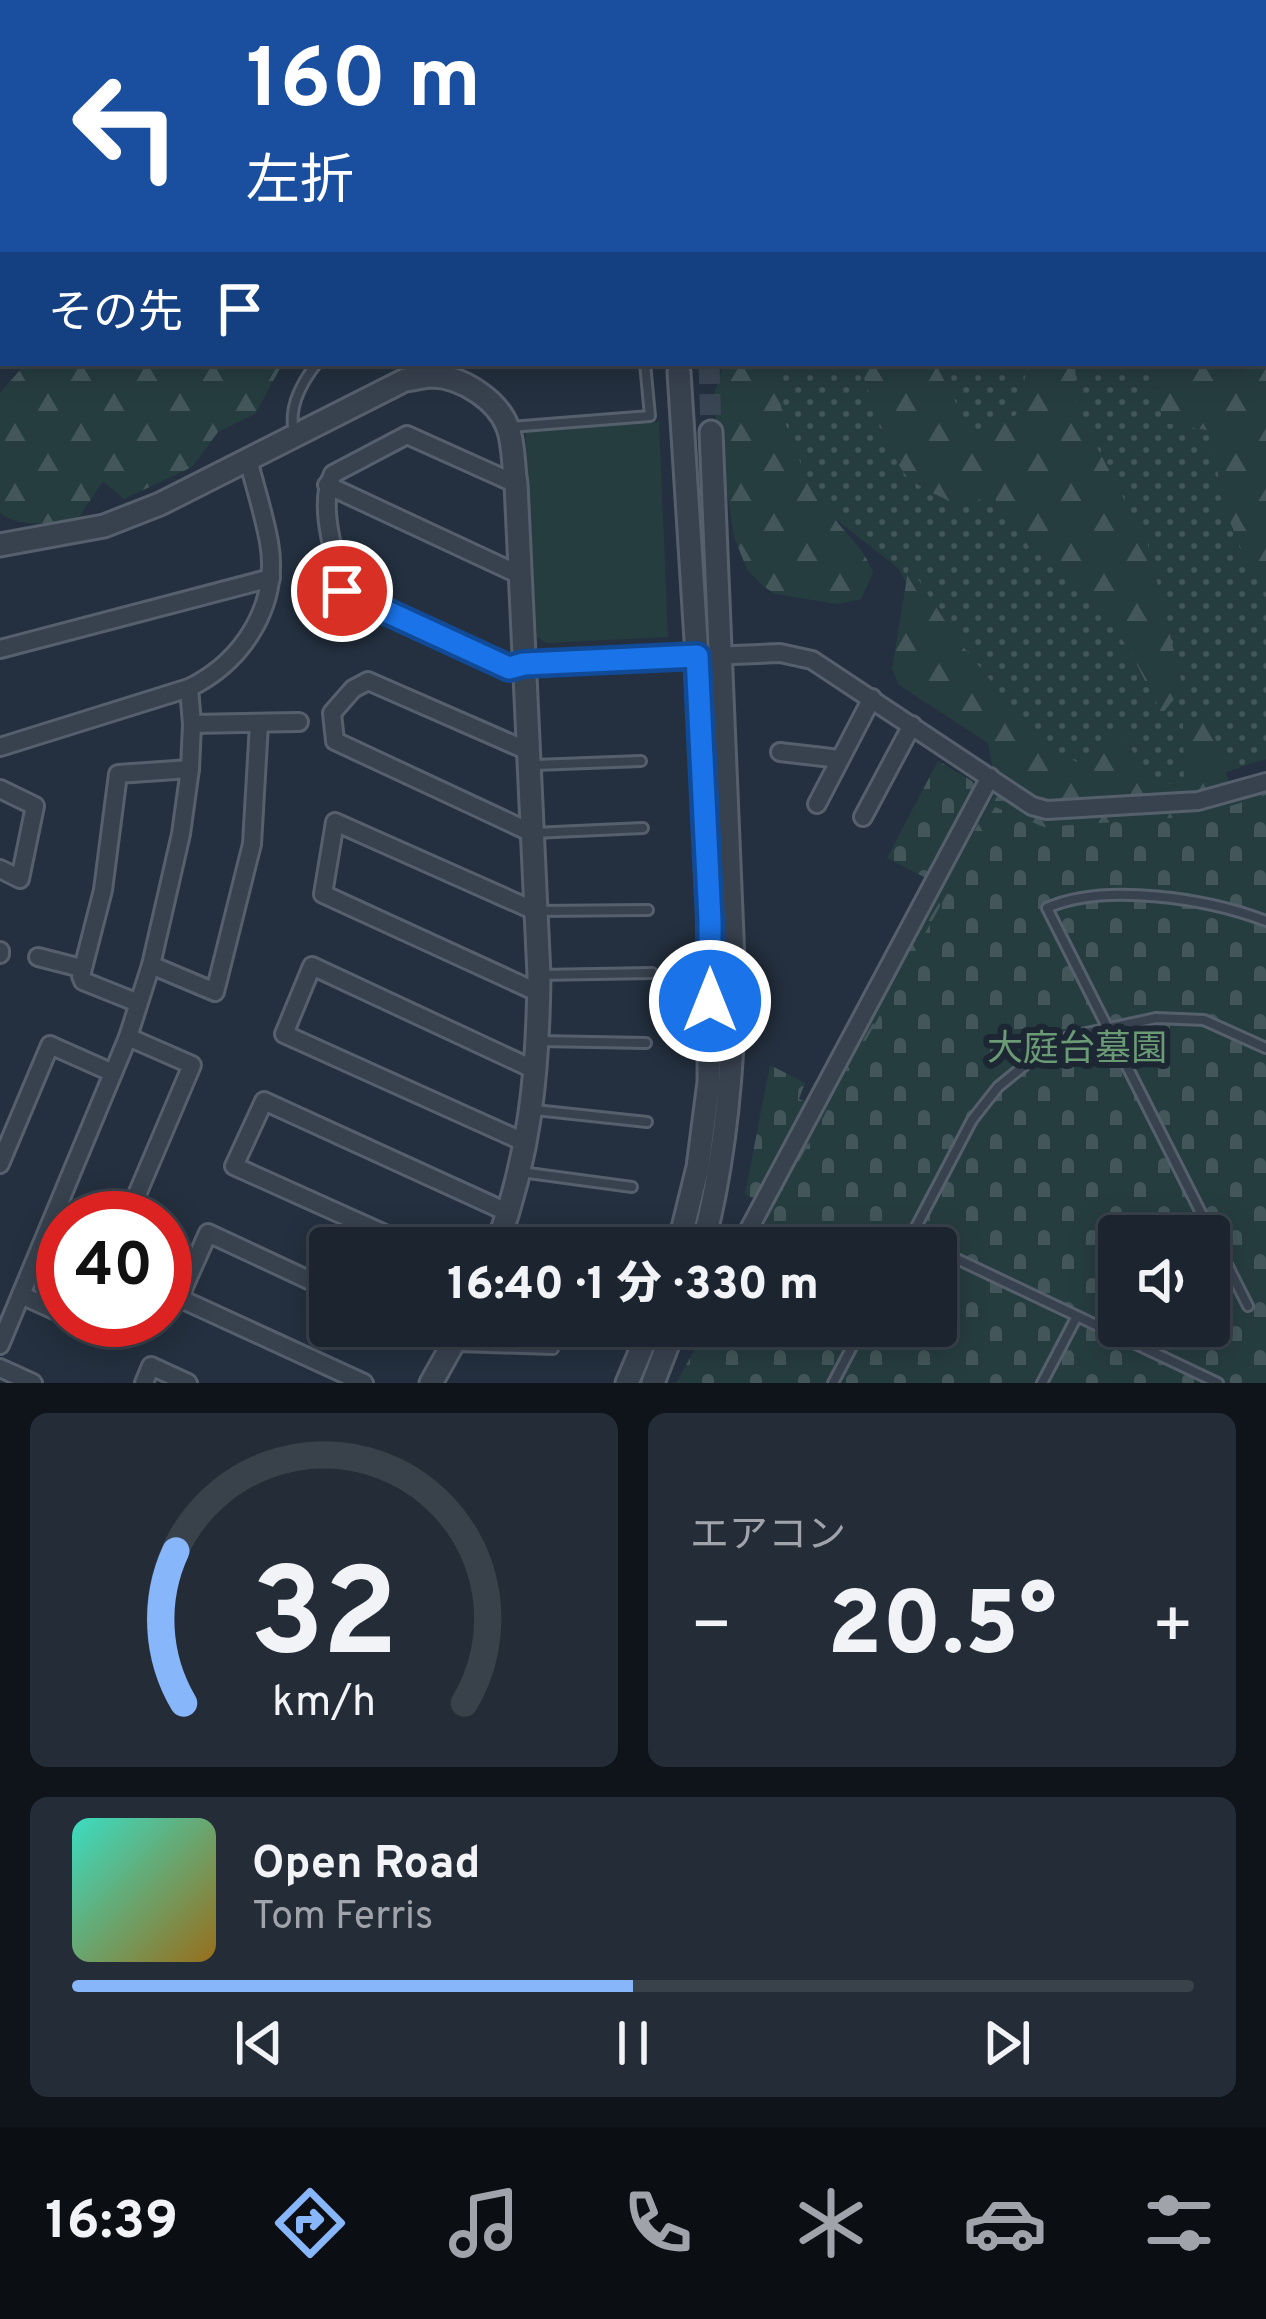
<!DOCTYPE html>
<html lang="ja">
<head>
<meta charset="utf-8">
<style>
	:root { --surface:#1b242f; --page:#242c37; --text:#f1f3f6; --muted:#a0a4aa; --line:#39414b; --accent:#88b6fb }
	body { margin:0; font-family:Overpass,"Noto Sans JP",sans-serif; background:var(--page); color:var(--text); height:100vh; display:flex; flex-direction:column; font-size:45px; white-space:nowrap }
	* { box-sizing:border-box; margin:0 }
	p { font-size:39px; color:var(--muted) }
	.icon { flex:none; width:66px; height:66px; fill:none; stroke:currentColor; stroke-width:2; stroke-linecap:round; stroke-linejoin:round }
	.map { position:relative; height:1383px; overflow:hidden }
	.drawer { display:flex; flex-direction:column; gap:30px; padding:30px; background:#0f141a; flex:1 }
	.drawer>* { flex:none }
	.hud { position:absolute; left:0px; top:0px; width:1266px; height:366px; box-shadow:0 6px 30px #0003,0 0 0 3px var(--line); background:#1a4fa0; color:#fff; overflow:hidden }
	.tools { position:absolute; left:1098px; top:1215px; display:grid; gap:24px }
	.tools a { display:grid; place-items:center; width:132px; height:132px; border-radius:12px; background:var(--surface); box-shadow:0 6px 30px #0003,0 0 0 3px var(--line); font-size:60px }
	.speed { position:absolute; left:36px; top:1191px; display:flex; gap:24px; font-size:60px; font-weight:700; text-align:center }
	.speed>* { display:grid; place-content:center; width:156px; height:156px; border-radius:50%; background:var(--surface); box-shadow:0 6px 30px #0003,0 0 0 3px var(--line); line-height:1 }
	.speed .limit { border:18px solid #d22; background:#fff; color:#111 }
	.pin { position:absolute; display:grid; place-items:center; width:102px; height:102px; color:#fff; margin:-51px; border:6px solid #fff; border-radius:50%; box-shadow:0 3px 12px #0007 }
	.me { position:absolute; width:132px; margin:-66px; rotate:0deg; stroke-linejoin:round; filter:drop-shadow(0 0 9px #0008) }
	.turn { display:flex; align-items:center; gap:42px; height:252px; padding:0 48px; font-size:54px }
	.turn .icon { width:156px; height:156px; stroke-width:2.5 }
	.turn b { display:block; font-size:84px; line-height:102px }
	.then { display:flex; align-items:center; height:114px; padding:0 48px; background:#0003; gap:24px; font-size:45px }
	.big { font-size:90px; font-weight:800; line-height:1.1 }
	.drawer .widget { flex:1; display:flex; flex-direction:column; justify-content:center; gap:18px; min-width:0; padding:0 42px; border-radius:18px; background:var(--page) }
	.drawer .dial { align-items:center; gap:0 }
	.dial svg { height:312px; overflow:visible; fill:none; stroke:var(--line); stroke-width:7; stroke-linecap:round; text-anchor:middle }
	.dial text { fill:var(--text); stroke:none }
	.song { display:flex; align-items:center; gap:36px }
	.cover { width:144px; height:144px; border-radius:18px; background:linear-gradient(135deg,hsl(170 70% 55%),hsl(40 70% 35%)) }
	.played { height:12px; border-radius:6px; background:linear-gradient(90deg,var(--accent) 50%,var(--line) 50%) }
	.keys { display:flex; justify-content:space-around; direction:ltr }
	.heat { display:flex; justify-content:space-between; align-items:center; font-size:66px; direction:ltr }
	.drawer .tiles { flex:1; display:grid; gap:30px; grid-template-columns:1fr 1fr }
	.widget:last-child { grid-column:span 2 }
	.trip { position:absolute; left:309px; top:1227px; width:648px; height:120px; border-radius:12px; background:var(--surface); box-shadow:0 6px 30px #0003,0 0 0 3px var(--line); font-weight:800; line-height:120px; text-align:center }
	.menu { display:flex; height:192px; justify-content:space-around; align-items:center; background:#0b0e13; color:var(--muted) }
	.menu .icon { width:84px; height:84px }
	.menu .on { color:var(--accent) }
	.menu b { font-size:54px; color:var(--text) }
	.map>svg:first-child { display:block }
	.green { fill:url(#green-dots) }
	.forest { fill:url(#forest-firs) }
	.cemetery { fill:url(#cemetery-stones); fill-rule:evenodd }
	.pitch { fill:#263d40 }
	.lines { fill:none; stroke-linecap:round; stroke-linejoin:round }
	.tertiary-tunnel { stroke:#3a4554; stroke-width:21; stroke-dasharray:21 10; stroke-linecap:butt }
	.service-casing { stroke:#56606d; stroke-width:14 }
	.minor-casing { stroke:#56606d; stroke-width:22 }
	.tertiary-casing { stroke:#56606d; stroke-width:27 }
	.service { stroke:#38424f; stroke-width:8 }
	.minor { stroke:#38424f; stroke-width:16 }
	.tertiary { stroke:#38424f; stroke-width:21 }
	.route-casing { stroke:#114b97; stroke-width:30 }
	.route { stroke:#1a73e8; stroke-width:21 }
	.labels { text-anchor:middle; stroke-width:12; stroke-linejoin:round; paint-order:stroke }
	.park-label { font-size:36px; fill:#6a9b75; stroke:#1d2734 }
</style>
</head>
<body>
<div class="map">
<svg width="1266" height="1383" viewBox="0 0 1266 1383">
	<defs>
		<pattern id="green-dots" width="8" height="8" patternUnits="userSpaceOnUse" patternTransform="scale(3)"><rect width="8" height="8" fill="#263d40"/><path d="M2 2h.1M6 6h.1" fill="none" stroke="#43575a" stroke-width="1.8" stroke-linecap="round"/></pattern>
		<pattern id="forest-firs" width="22" height="20" patternUnits="userSpaceOnUse" patternTransform="scale(3)"><rect width="22" height="20" fill="#263d40"/><path d="M5 1l3.5 6h-7zM16 11l3.5 6h-7z" fill="#43575a"/></pattern>
		<pattern id="cemetery-stones" width="16" height="16" patternUnits="userSpaceOnUse" patternTransform="scale(3)"><rect width="16" height="16" fill="#263d40"/><path d="M2 7V4a2 2 0 0 1 4 0v3zM10 15v-3a2 2 0 0 1 4 0v3z" fill="#43575a"/></pattern>
	</defs>
	<rect width="100%" height="100%" fill="#24303f"/>
	<!-- green -->
	<g class="green">
		<polygon points="0,0 611,0 601,3 3,3 3,207 0,208"/>
		<polygon points="689,0 1266,0 1266,759 1189,784 1056,796 944,651 898,568 791,484 759,363 1263,363 1263,3 692,3"/>
	</g>
	<!-- forest -->
	<g class="forest">
		<polygon points="1156,0 1266,0 1266,593 1244,556 1221,499 1213,431 1164,423 1148,363 1263,363 1263,3 1157,3"/>
		<path d="M26,363h257l-28,51 -37,18 -26,35 -68,32 -21,-18 -26,39c-26,2 -55,9 -77,-7v-120z"/>
		<path d="M724,363h49c11,67 22,101 62,156 15,20 29,29 38,54l-12,26 -23,5 -63,-10 -12,-8 -16,-17 -13,-32 -21,-139z"/>
		<path d="M859,363h76l37,70 44,-18 10,-41 -2,-11h51l2,46 71,136 35,143 -21,26 -28,-55 -42,-69 -63,-43 -15,-25 -16,-12 -4,-18 -31,16c-17,-9 -37,-17 -52,-28 -20,-15 -43,-91 -52,-117z"/>
		<polygon points="909,565 956,638 1041,742 1077,762 1111,733 1124,735 1151,785 1184,782 1183,723 1205,713 1229,782 1266,778 1266,816 776,1248 743,1248 997,790 988,743 899,685 892,669"/>
	</g>
	<!-- cemetery -->
	<g class="cemetery">
		<polygon points="938,761 972,781 975,786 926,878 887,858"/>
		<path d="M1266,795v588h-590l32,-57h228v-78h-185l244,-441 49,20 154,-11zM1119,1236h90v90h-90z"/>
		<polygon points="770,1065 805,1083 799,1099 808,1103 757,1201 745,1194"/>
	</g>
	<!-- pitch -->
	<polygon class="pitch" points="659,422 668,637 546,643 537,637 525,430"/>
	<g class="lines">
		<!-- tertiary-tunnel -->
		<g class="tertiary-tunnel">
			<polyline points="658,0 658,3"/>
			<polyline points="700,0 700,3"/>
			<polyline points="709,363 711,432"/>
		</g>
		<defs>
			<g id="service">
				<polyline points="1000,0 1014,3"/>
				<polyline points="1103,3 1113,0"/>
				<polyline points="510,427 650,416 645,363"/>
				<path d="M294,432c-6,-25 8,-50 23,-69"/>
				<polyline points="535,765 641,761"/>
				<polyline points="533,833 643,828"/>
				<polyline points="536,911 648,910"/>
				<polyline points="539,975 652,973"/>
				<polyline points="539,1041 646,1043"/>
				<polyline points="535,1110 647,1122"/>
				<polyline points="521,1172 632,1187"/>
				<polyline points="911,1237 934,1248"/>
				<polyline points="905,1248 972,1120 998,1087 1031,1060 1068,1037 1156,1018 1204,1020 1266,1048"/>
				<polyline points="936,1249 1218,1383"/>
				<path d="M1248,1306l-201,-398c58,-26 162,-9 219,13"/>
				<polyline points="458,1346 553,1349"/>
				<polyline points="833,1383 863,1326"/>
				<polyline points="1042,1383 1076,1318"/>
			</g>
			<g id="minor">
				<path d="M516,484l-109,-49 -74,39c-16,31 3,83 9,117l167,77 15,-4 256,-11 32,7 220,146 15,4 151,-9 68,-19"/>
				<polyline points="327,485 520,575"/>
				<polyline points="0,649 271,578"/>
				<polyline points="192,724 299,722"/>
				<path d="M0,747l189,-59c55,-27 91,-84 80,-146 -5,-28 -14,-55 -21,-83"/>
				<polyline points="528,751 368,681 353,689 332,713 335,741 532,833"/>
				<polyline points="780,752 840,759"/>
				<polyline points="0,789 35,806 20,879 0,869"/>
				<polyline points="817,804 872,698"/>
				<polyline points="863,817 912,725"/>
				<polyline points="535,911 335,822 323,894 539,993"/>
				<polyline points="0,951 0,954"/>
				<polyline points="38,957 81,968"/>
				<polyline points="151,965 215,992 252,844 259,724"/>
				<polyline points="138,1003 83,981 81,976 103,890 118,774 190,769"/>
				<polyline points="526,1143 284,1034 312,966 537,1071"/>
				<polyline points="0,1164 50,1045 113,1073"/>
				<polyline points="127,1218 192,1065 128,1037"/>
				<polyline points="416,1248 234,1166 264,1101 509,1213"/>
				<polyline points="739,1248 990,777"/>
				<polyline points="330,1290 208,1233 179,1298 364,1383"/>
				<polyline points="21,1295 63,1314"/>
				<polyline points="77,1320 83,1323 84,1320"/>
				<polyline points="409,1326 453,1346"/>
				<polyline points="0,1345 128,1037 151,965 181,834 190,769 192,724 189,688"/>
				<polyline points="0,1368 33,1383"/>
				<polyline points="144,1383 151,1366 188,1383"/>
			</g>
			<g id="tertiary">
				<path d="M0,545l104,-19 56,-22 245,-124c9,-1 20,-4 28,-4 29,1 65,24 75,52 6,16 5,39 8,56l23,491c-1,100 -9,179 -43,273"/>
				<polyline points="678,1248 698,1167 709,1082 710,920 697,656 679,372"/>
				<path d="M702,1248c23,-87 31,-175 32,-264l-23,-552"/>
				<polyline points="431,1383 463,1326"/>
				<polyline points="627,1383 651,1326"/>
				<polyline points="653,1383 675,1326"/>
			</g>
		</defs>
		<!-- service casing -->
		<use href="#service" class="service-casing"/>
		<!-- minor casing -->
		<use href="#minor" class="minor-casing"/>
		<!-- tertiary casing -->
		<use href="#tertiary" class="tertiary-casing"/>
		<!-- service -->
		<use href="#service" class="service"/>
		<!-- minor -->
		<use href="#minor" class="minor"/>
		<!-- tertiary -->
		<use href="#tertiary" class="tertiary"/>
	</g>
	<g class="lines">
		<defs>
			<polyline id="route" points="342,591 509,668 524,664 697,656 710,920 710,1001"/>
		</defs>
		<!-- route casing -->
		<use href="#route" class="route-casing"/>
		<!-- route -->
		<use href="#route" class="route"/>
	</g>
	<g class="labels">
		<!-- park labels -->
		<g class="park-label">
			<text x="1077" y="1060">大庭台墓園</text>
		</g>
	</g>
</svg>
<div class="tools">
<a><svg class="icon" aria-label="sound" viewBox="0 0 24 24"><path d="M4 9h4l5-4v14l-5-4H4zM17 9q2 3 0 6"/></svg></a>
</div>
<div class="speed"><div class="limit">40</div></div>
<div class="pin" style="left:342px;top:591px;background:#d93025"><svg class="icon" aria-label="arrive" viewBox="0 0 24 24"><path d="M6 21V4h12l-3 4 3 4H6"/></svg></div>
<svg class="me" style="left:710px;top:1001px" viewBox="-20 -20 40 40"><circle r="17" fill="#1a73e8" stroke="#fff" stroke-width="3"/><path d="M0-11L8 9 0 5-8 9z" fill="#fff"/></svg>
<div class="trip">16:40 · 1 分 · 330 m</div>
<div class="hud">
<div class="turn"><svg class="icon" aria-label="left" viewBox="0 0 24 24"><path d="M17 20v-9H6M10 6l-5 5 5 5"/></svg><div><b>160 m</b>左折</div></div>
<div class="then">その先<svg class="icon" aria-label="arrive" viewBox="0 0 24 24"><path d="M6 21V4h12l-3 4 3 4H6"/></svg></div>
</div>
</div>
<section class="drawer">
<div class="tiles">
<div class="widget dial"><svg viewBox="0 0 100 80">
<path d="M14 69A42 42 0 1 1 86 69"/>
<path d="M14 69A42 42 0 0 1 12 30" stroke="#88b6fb"/>
<text x="50" y="56" font-size="32" font-weight="700">32</text>
<text x="50" y="72" font-size="11">km/h</text>
</svg></div>
<div class="widget"><p>エアコン</p>
<div class="heat"><a>−</a><b class="big">20.5°</b><a>+</a></div>
</div>
<div class="widget">
<div class="song"><i class="cover"></i><div><b>Open Road</b><p>Tom Ferris</p></div></div>
<div class="played"></div>
<div class="keys"><svg class="icon" aria-label="previous" viewBox="0 0 24 24"><path d="M18 5L8 12l10 7zM5 5v14"/></svg><svg class="icon" aria-label="pause" viewBox="0 0 24 24"><path d="M8 5v14M16 5v14"/></svg><svg class="icon" aria-label="next" viewBox="0 0 24 24"><path d="M6 5l10 7-10 7zM19 5v14"/></svg></div>
</div>
</div>
</section>
<nav class="menu">
<b>16:39</b>
<svg class="icon on" aria-label="directions" viewBox="0 0 24 24"><path d="M12 3l9 9-9 9-9-9zM9 14v-3h6M13 9l2 2-2 2"/></svg>
<svg class="icon" aria-label="music" viewBox="0 0 24 24"><path d="M9 18V5l10-2v13"/><circle cx="6" cy="18" r="3"/><circle cx="16" cy="16" r="3"/></svg>
<svg class="icon" aria-label="phone" viewBox="0 0 24 24"><path d="M5 4h4l2 5-3 2q2 4 5 5l2-3 5 2v4C11 20 4 13 5 4z"/></svg>
<svg class="icon" aria-label="climate" viewBox="0 0 24 24"><path d="M12 3v18M4 7l16 10M4 17L20 7"/></svg>
<svg class="icon" aria-label="car" viewBox="0 0 24 24"><path d="M5 17H2v-5l4-1 3-4h7l3 4 3 1v5h-3M9 17h6M6 11h13"/><circle cx="7" cy="17" r="2"/><circle cx="17" cy="17" r="2"/></svg>
<svg class="icon" aria-label="filters" viewBox="0 0 24 24"><path d="M4 7h16M4 17h16"/><circle cx="9" cy="7" r="2"/><circle cx="15" cy="17" r="2"/></svg>
</nav>
</body>
</html>
